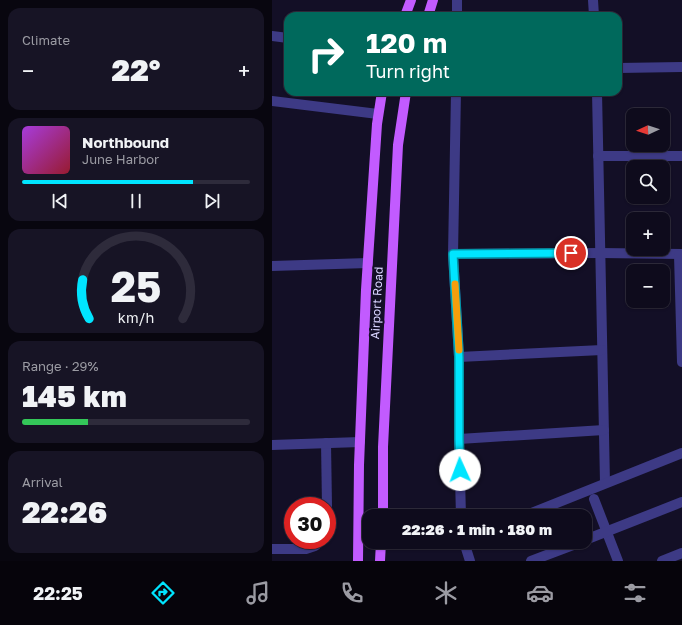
<!DOCTYPE html>
<html lang="en">
<head>
<meta charset="utf-8">
<style>
	:root { --surface:#0e0b1c; --page:#171425; --text:#f1f3f6; --muted:#9b9ba3; --line:#2e2b3b; --accent:#00e5ff }
	body { margin:0; font-family:"Golos Text",sans-serif; background:var(--page); color:var(--text); height:100vh; display:flex; flex-direction:column; font-size:15px; white-space:nowrap }
	* { box-sizing:border-box; margin:0 }
	p { font-size:13px; color:var(--muted) }
	.icon { flex:none; width:22px; height:22px; fill:none; stroke:currentColor; stroke-width:2; stroke-linecap:round; stroke-linejoin:round }
	.map { position:relative; flex:1; overflow:hidden }
	.details { display:flex; flex-direction:column; gap:8px; padding:8px; background:#08060f; width:272px }
	.details>* { flex:none }
	.hud { position:absolute; left:12px; top:12px; width:338px; height:84px; border-radius:12px; box-shadow:0 1px 3px #0004,0 0 0 1px var(--line); background:#00695c; color:#fff; overflow:hidden }
	.needle { width:26px; rotate:267deg }
	.fabs { position:absolute; left:354px; top:108px; display:grid; gap:8px }
	.fabs a { display:grid; place-items:center; width:44px; height:44px; border-radius:8px; background:var(--surface); box-shadow:0 1px 3px #0004,0 0 0 1px var(--line); font-size:20px }
	.speed { position:absolute; left:12px; top:497px; display:flex; gap:8px; font-size:20px; font-weight:700; text-align:center }
	.speed>* { display:grid; place-content:center; width:52px; height:52px; border-radius:50%; background:var(--surface); box-shadow:0 1px 3px #0004,0 0 0 1px var(--line); line-height:1 }
	.speed .limit { border:6px solid #d22; background:#fff; color:#111 }
	.pin { position:absolute; display:grid; place-items:center; width:34px; height:34px; color:#fff; margin:-17px; border:2px solid #fff; border-radius:50%; box-shadow:0 1px 4px #0007 }
	.me { position:absolute; width:44px; margin:-22px; rotate:358deg; stroke-linejoin:round; filter:drop-shadow(0 0 3px #0008) }
	.turn { display:flex; align-items:center; gap:14px; height:84px; padding:0 16px; font-size:18px }
	.turn .icon { width:52px; height:52px; stroke-width:2.5 }
	.turn b { display:block; font-size:28px; line-height:34px }
	.big { font-size:30px; font-weight:800; line-height:1.1 }
	.details .tile { flex:1; display:flex; flex-direction:column; justify-content:center; gap:6px; min-width:0; padding:0 14px; border-radius:12px; background:var(--page) }
	.details .dial { align-items:center; gap:0 }
	.dial svg { height:104px; overflow:visible; fill:none; stroke:var(--line); stroke-width:7; stroke-linecap:round; text-anchor:middle }
	.dial text { fill:var(--text); stroke:none }
	.song { display:flex; align-items:center; gap:12px }
	.cover { width:48px; height:48px; border-radius:6px; background:linear-gradient(135deg,hsl(280 70% 55%),hsl(350 70% 35%)) }
	.played { height:4px; border-radius:2px; background:linear-gradient(90deg,var(--accent) 75%,var(--line) 75%) }
	.keys { display:flex; justify-content:space-around; direction:ltr }
	.heat { display:flex; justify-content:space-between; align-items:center; font-size:22px; direction:ltr }
	.charge { height:6px; border-radius:3px; background:linear-gradient(90deg,#34c759 29%,var(--line) 0) }
	.trip { position:absolute; left:90px; top:509px; width:230px; height:40px; border-radius:12px; background:var(--surface); box-shadow:0 1px 3px #0004,0 0 0 1px var(--line); font-weight:800; line-height:40px; text-align:center }
	.dock { display:flex; height:64px; justify-content:space-around; align-items:center; background:#06040b; color:var(--muted) }
	.dock .icon { width:28px; height:28px }
	.dock .selected { color:var(--accent) }
	.dock b { font-size:18px; color:var(--text) }
	main { display:flex; flex:1; min-height:0 }
	.map>svg:first-child { display:block }
	.lines { fill:none; stroke-linecap:round; stroke-linejoin:round }
	.minor { stroke:#3d3a85; stroke-width:10 }
	.major { stroke:#c25bff; stroke-width:10 }
	.route-casing { stroke:#0095a6; stroke-width:10 }
	.route { stroke:#00e5ff; stroke-width:7 }
	.slow { stroke:#f59e0b; stroke-width:7 }
	.labels { text-anchor:middle; stroke-width:4; stroke-linejoin:round; paint-order:stroke }
	.street-label { font-size:12px; fill:#d9d4ff; stroke:#130f26 }
</style>
</head>
<body>
<main>
<section class="details">
<div class="tile"><p>Climate</p>
<div class="heat"><a>−</a><b class="big">22°</b><a>+</a></div>
</div>
<div class="tile">
<div class="song"><i class="cover"></i><div><b>Northbound</b><p>June Harbor</p></div></div>
<div class="played"></div>
<div class="keys"><svg class="icon" aria-label="previous" viewBox="0 0 24 24"><path d="M18 5L8 12l10 7zM5 5v14"/></svg><svg class="icon" aria-label="pause" viewBox="0 0 24 24"><path d="M8 5v14M16 5v14"/></svg><svg class="icon" aria-label="next" viewBox="0 0 24 24"><path d="M6 5l10 7-10 7zM19 5v14"/></svg></div>
</div>
<div class="tile dial"><svg viewBox="0 0 100 80">
<path d="M14 69A42 42 0 1 1 86 69"/>
<path d="M14 69A42 42 0 0 1 9 39" stroke="#00e5ff"/>
<text x="50" y="56" font-size="32" font-weight="700">25</text>
<text x="50" y="72" font-size="11">km/h</text>
</svg></div>
<div class="tile"><p>Range · 29%</p><b class="big">145 km</b><div class="charge"></div></div>
<div class="tile"><p>Arrival</p><b class="big">22:26</b></div>
</section>
<div class="map">
<svg width="410" height="561" viewBox="0 0 410 561">
	<rect width="100%" height="100%" fill="#130f26"/>
	<g class="lines">
		<!-- minor -->
		<g class="minor">
			<polyline points="321,0 322,16"/>
			<polyline points="185,16 185,0"/>
			<polyline points="0,36 16,38"/>
			<polyline points="346,68 410,67"/>
			<polyline points="184,92 181,254 187,357 187,439 189,516"/>
			<polyline points="325,92 333,483"/>
			<polyline points="0,101 106,114"/>
			<polyline points="326,156 410,156"/>
			<polyline points="181,254 328,253 410,254"/>
			<polyline points="407,255 410,362"/>
			<polyline points="0,266 96,263"/>
			<polyline points="187,357 330,350"/>
			<polyline points="187,439 332,430"/>
			<polyline points="54,443 55,506"/>
			<polyline points="0,445 88,442"/>
			<polyline points="322,499 346,561"/>
			<polyline points="252,516 410,453"/>
			<polyline points="313,540 410,502"/>
			<polyline points="113,542 177,544 186,542"/>
			<polyline points="192,542 198,561"/>
			<polyline points="0,549 34,549 43,546 50,540"/>
			<polyline points="259,561 309,542"/>
			<polyline points="390,561 410,553"/>
		</g>
		<!-- major -->
		<g class="major">
			<polyline points="133,16 139,0"/>
			<polyline points="156,16 161,0"/>
			<polyline points="111,516 111,447 126,145 134,92"/>
			<polyline points="86,561 87,465 94,290 105,124 110,92"/>
			<polyline points="108,561 109,542"/>
		</g>
	</g>
	<g class="lines">
		<defs>
			<polyline id="route" points="188,470 187,439 187,357 181,254 299,253"/>
		</defs>
		<!-- route casing -->
		<use href="#route" class="route-casing"/>
		<!-- route -->
		<use href="#route" class="route"/>
		<!-- slow -->
		<polyline class="slow" points="183,284 187,350"/>
	</g>
	<g class="labels">
		<!-- street labels -->
		<g class="street-label">
			<text transform="translate(105 303) rotate(-87)" y="4">Airport Road</text>
		</g>
	</g>
</svg>
<div class="fabs">
<a><svg class="needle" viewBox="-14 -14 28 28"><path d="M0-13l5 13h-10z" fill="#e53935"/><path d="M0 13l5-13h-10z" fill="#9b9ba3"/></svg></a>
<a><svg class="icon" aria-label="search" viewBox="0 0 24 24"><circle cx="10" cy="10" r="6"/><path d="M15 15l6 6"/></svg></a>
<a>+</a>
<a>−</a>
</div>
<div class="speed"><div class="limit">30</div></div>
<div class="pin" style="left:299px;top:253px;background:#d93025"><svg class="icon" aria-label="arrive" viewBox="0 0 24 24"><path d="M6 21V4h12l-3 4 3 4H6"/></svg></div>
<svg class="me" style="left:188px;top:470px" viewBox="-20 -20 40 40"><circle r="19" fill="#fff"/><path d="M0-13L10 11 0 6-10 11z" fill="#00e5ff"/></svg>
<div class="trip">22:26 · 1 min · 180 m</div>
<div class="hud">
<div class="turn"><svg class="icon" aria-label="right" viewBox="0 0 24 24"><path d="M7 20v-9h11M14 6l5 5-5 5"/></svg><div><b>120 m</b>Turn right</div></div>
</div>
</div>
</main>
<nav class="dock">
<b>22:25</b>
<svg class="icon selected" aria-label="directions" viewBox="0 0 24 24"><path d="M12 3l9 9-9 9-9-9zM9 14v-3h6M13 9l2 2-2 2"/></svg>
<svg class="icon" aria-label="music" viewBox="0 0 24 24"><path d="M9 18V5l10-2v13"/><circle cx="6" cy="18" r="3"/><circle cx="16" cy="16" r="3"/></svg>
<svg class="icon" aria-label="phone" viewBox="0 0 24 24"><path d="M5 4h4l2 5-3 2q2 4 5 5l2-3 5 2v4C11 20 4 13 5 4z"/></svg>
<svg class="icon" aria-label="climate" viewBox="0 0 24 24"><path d="M12 3v18M4 7l16 10M4 17L20 7"/></svg>
<svg class="icon" aria-label="car" viewBox="0 0 24 24"><path d="M5 17H2v-5l4-1 3-4h7l3 4 3 1v5h-3M9 17h6M6 11h13"/><circle cx="7" cy="17" r="2"/><circle cx="17" cy="17" r="2"/></svg>
<svg class="icon" aria-label="filters" viewBox="0 0 24 24"><path d="M4 7h16M4 17h16"/><circle cx="9" cy="7" r="2"/><circle cx="15" cy="17" r="2"/></svg>
</nav>
</body>
</html>
